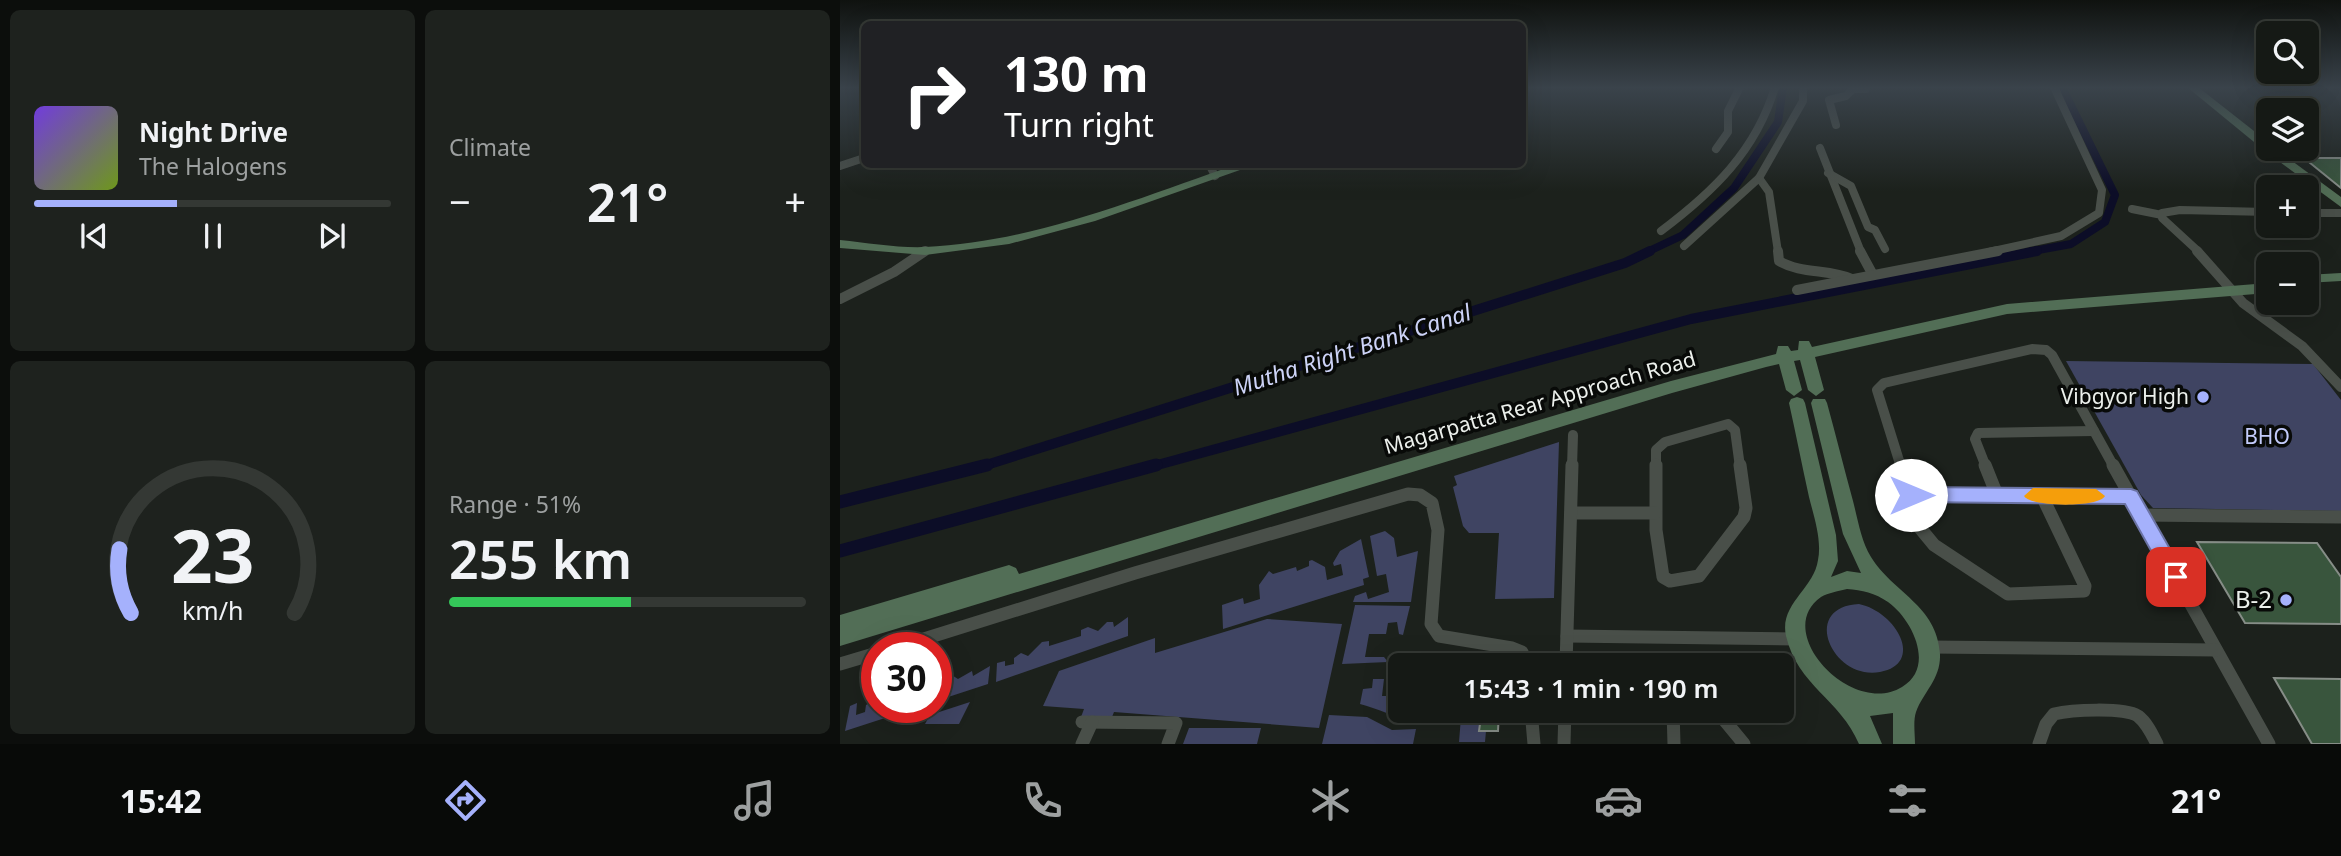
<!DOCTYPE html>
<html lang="en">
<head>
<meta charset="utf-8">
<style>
	:root { --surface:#151915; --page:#1e221e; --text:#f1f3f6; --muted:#9da0a0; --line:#343834; --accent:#a5b1fc }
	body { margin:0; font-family:"Noto Sans",sans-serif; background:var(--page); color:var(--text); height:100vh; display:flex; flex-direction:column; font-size:26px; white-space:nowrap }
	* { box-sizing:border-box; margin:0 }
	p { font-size:23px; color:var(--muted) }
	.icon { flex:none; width:38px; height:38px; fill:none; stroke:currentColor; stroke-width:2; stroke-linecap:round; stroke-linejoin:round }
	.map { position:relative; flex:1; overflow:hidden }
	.side { display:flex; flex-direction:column; gap:10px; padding:10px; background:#0c0e0c; width:840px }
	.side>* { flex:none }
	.guide { position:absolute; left:21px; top:21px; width:665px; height:147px; border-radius:10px; box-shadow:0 7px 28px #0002,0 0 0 2px var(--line); background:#202124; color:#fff; overflow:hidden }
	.buttons { position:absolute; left:1416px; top:21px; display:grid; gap:14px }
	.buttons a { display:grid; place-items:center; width:63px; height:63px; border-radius:10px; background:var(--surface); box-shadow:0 7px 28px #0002,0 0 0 2px var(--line); font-size:35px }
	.speed { position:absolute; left:21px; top:632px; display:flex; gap:14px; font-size:35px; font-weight:700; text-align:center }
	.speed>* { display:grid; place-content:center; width:91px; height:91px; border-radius:50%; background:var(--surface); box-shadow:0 7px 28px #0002,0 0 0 2px var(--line); line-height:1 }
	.speed .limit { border:10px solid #d22; background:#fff; color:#111 }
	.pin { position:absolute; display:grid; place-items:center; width:60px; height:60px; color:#fff; margin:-30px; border-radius:14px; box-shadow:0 4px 10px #0006 }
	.me { position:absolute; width:77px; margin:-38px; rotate:90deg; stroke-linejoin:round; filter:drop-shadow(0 0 5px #0008) }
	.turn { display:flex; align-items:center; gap:24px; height:147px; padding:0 28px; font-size:32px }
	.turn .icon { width:91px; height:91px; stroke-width:2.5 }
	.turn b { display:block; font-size:49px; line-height:60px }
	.big { font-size:52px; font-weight:600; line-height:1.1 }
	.side .tile { flex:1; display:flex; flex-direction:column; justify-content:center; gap:10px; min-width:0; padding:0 24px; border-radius:10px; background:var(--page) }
	.side .dial { align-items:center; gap:0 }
	.dial svg { height:182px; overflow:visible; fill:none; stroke:var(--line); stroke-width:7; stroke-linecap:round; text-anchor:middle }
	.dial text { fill:var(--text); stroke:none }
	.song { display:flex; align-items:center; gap:21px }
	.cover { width:84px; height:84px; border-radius:10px; background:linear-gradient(135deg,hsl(260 70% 55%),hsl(80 70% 35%)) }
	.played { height:7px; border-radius:4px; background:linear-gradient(90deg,var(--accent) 40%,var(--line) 40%) }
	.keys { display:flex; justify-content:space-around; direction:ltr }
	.heat { display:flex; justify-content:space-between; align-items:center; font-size:38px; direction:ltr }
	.charge { height:10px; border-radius:5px; background:linear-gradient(90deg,#34c759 51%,var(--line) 0) }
	.side .tiles { flex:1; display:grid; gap:10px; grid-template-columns:repeat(2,1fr) }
	.trip { position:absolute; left:548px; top:653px; width:406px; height:70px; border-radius:10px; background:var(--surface); box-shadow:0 7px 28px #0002,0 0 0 2px var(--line); font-weight:600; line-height:70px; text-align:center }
	.tab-bar { display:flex; height:112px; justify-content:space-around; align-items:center; background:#080a08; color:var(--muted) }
	.tab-bar .icon { width:49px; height:49px }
	.tab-bar .on { color:var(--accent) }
	.tab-bar b { font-size:32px; color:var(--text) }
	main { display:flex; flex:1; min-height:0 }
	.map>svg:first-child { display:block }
	.green { fill:#3f4462 }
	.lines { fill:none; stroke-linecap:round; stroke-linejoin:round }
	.canal-far2 { stroke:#0c0d27; stroke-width:8 }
	.canal-far1 { stroke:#0c0d27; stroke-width:10 }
	.canal { stroke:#0c0d27; stroke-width:13 }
	.building { fill:#39553d; stroke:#868d87; stroke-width:2 }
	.street-far2 { stroke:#494f49; stroke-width:8 }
	.street-far1 { stroke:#494f49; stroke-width:10 }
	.street { stroke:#494f49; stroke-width:13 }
	.secondary { fill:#526e56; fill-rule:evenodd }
	.route { fill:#a5b1fc; stroke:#6b73a4; stroke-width:2 }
	.slow { fill:#f59e0b }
	.poi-dot { fill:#a5b1fc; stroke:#080a08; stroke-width:2.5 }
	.labels { text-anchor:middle; stroke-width:7; stroke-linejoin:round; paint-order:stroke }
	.poi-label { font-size:21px; fill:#ecf0ec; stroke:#080a08; text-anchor:end }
	.street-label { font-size:21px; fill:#ecf0ec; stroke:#080a08 }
	.park-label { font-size:21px; fill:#c3cbfa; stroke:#080a08 }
	.water-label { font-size:23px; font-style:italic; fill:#cdd3f7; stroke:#080a08 }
	.near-poi-label { font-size:24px; fill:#ecf0ec; stroke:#080a08; text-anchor:end }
</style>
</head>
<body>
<main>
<section class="side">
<div class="tiles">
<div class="tile">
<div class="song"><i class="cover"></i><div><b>Night Drive</b><p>The Halogens</p></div></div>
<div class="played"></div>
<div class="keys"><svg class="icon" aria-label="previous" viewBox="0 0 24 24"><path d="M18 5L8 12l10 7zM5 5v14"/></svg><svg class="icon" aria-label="pause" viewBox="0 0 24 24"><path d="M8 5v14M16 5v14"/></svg><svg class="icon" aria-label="next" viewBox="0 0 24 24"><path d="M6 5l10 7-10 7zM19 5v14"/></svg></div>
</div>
<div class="tile"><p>Climate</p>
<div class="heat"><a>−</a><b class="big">21°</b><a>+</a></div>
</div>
<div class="tile dial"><svg viewBox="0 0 100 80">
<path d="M14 69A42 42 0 1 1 86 69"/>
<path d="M14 69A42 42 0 0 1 9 41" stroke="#a5b1fc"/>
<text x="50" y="56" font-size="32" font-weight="700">23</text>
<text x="50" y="72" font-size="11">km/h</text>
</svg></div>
<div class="tile"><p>Range · 51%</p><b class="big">255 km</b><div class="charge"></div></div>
</div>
</section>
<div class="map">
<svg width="1501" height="744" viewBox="0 0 1501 744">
	<rect width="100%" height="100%" fill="#1c211c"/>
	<!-- green -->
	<g class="green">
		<polygon points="1226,361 1473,364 1501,400 1501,511 1313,508 1301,495"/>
		<polygon points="719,442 714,598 655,599 659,533 629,533 623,526 613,487 617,485 614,476"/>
		<polygon points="545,531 554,538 557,557 578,551 571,602 513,602 515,596 526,592 528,599 549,592 546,574 537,576 530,536"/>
		<polygon points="521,539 529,577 523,579 524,585 383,629 382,605 403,598 404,604 420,599 419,585 429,571 433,574 456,567 457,571 469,566 469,561 472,560 485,567 487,580 503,575 501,564 494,566 493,563 500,551"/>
		<path d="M1019,604c38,8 66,60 21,68 -47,9 -81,-65 -21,-68z"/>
		<polygon points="515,605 570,606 563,635 559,634 557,622 548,623 546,634 529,634 525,657 544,657 548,662 502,664"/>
		<polygon points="288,617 288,636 156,682 157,663 165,661 165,666 174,664 174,658 181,653 188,656 202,642 209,641 209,646 241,636 241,630 248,627 258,631 267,622 273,622 274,627"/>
		<polygon points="427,619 502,624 479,728 274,712 272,717 241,717 244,709 203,706 219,671 315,638 315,653"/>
		<polygon points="150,666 148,684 96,701 98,677 107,672 118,679 132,671 133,676"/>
		<path d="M533,679h11l-2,17h18v14l34,1v2c-27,15 -48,-3 -74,-9l3,-15 9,-1z"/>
		<polygon points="35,700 37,707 79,707 5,731 10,706 17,703 16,715 25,712 26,705"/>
		<polygon points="130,702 119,724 85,724 90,715"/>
		<polygon points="489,715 527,717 552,730 576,729 573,744 482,744"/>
		<polygon points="640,716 639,731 646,731 645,742 619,742 621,717"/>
		<polygon points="349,728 421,728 417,744 343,744"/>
	</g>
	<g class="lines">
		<!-- canal-far2 -->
		<g class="canal-far2">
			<polyline points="807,252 843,235 894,188 938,122 943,87"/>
			<polyline points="1188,252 1231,244 1265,222 1275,195 1222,87"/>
		</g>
		<!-- canal-far1 -->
		<g class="canal-far1">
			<polyline points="140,467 785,263 810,251"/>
			<polyline points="310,467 851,319 1197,251"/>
		</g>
		<!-- canal -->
		<g class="canal">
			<polyline points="0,502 147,465"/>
			<polyline points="0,551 316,465"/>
		</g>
	</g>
	<!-- building -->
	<g class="building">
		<polygon points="1464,158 1501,158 1501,188"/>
		<polygon points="1357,542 1477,543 1501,577 1501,624 1405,623"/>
		<polygon points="1434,678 1501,679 1501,744 1472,744"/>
		<polygon points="642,710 659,710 658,731 639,731"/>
	</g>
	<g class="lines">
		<!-- street-far2 -->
		<g class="street-far2">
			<polyline points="996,125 989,100 1006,96 1013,89 1026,89"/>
			<polyline points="980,148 1021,252"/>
			<polyline points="876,149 888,132 888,111 900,87"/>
			<polyline points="369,164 375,176"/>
			<polyline points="0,166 24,158"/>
			<polyline points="988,173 1011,186 1028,227 1035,230 1045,249"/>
			<polyline points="919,178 929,192 938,252"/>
			<polyline points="1292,209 1322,215"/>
			<polyline points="1466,213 1501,213"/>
			<path d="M821,231c52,-39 95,-80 114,-144"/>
			<polyline points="844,246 919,178 963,101 963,87"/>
			<polyline points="83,252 85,251"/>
			<polyline points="1149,252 1221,236 1259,213 1262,190 1214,87"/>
			<polyline points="1359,252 1322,218 1322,213 1340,210 1428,212"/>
		</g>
		<!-- street-far1 -->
		<g class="street-far1">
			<path d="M938,251l1,10c22,13 50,8 73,18"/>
			<polyline points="1020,251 1033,275"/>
			<polyline points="1357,251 1403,303 1462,346 1501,387"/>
			<polyline points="957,290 1158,251"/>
			<polyline points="0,299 54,272 85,251"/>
			<polyline points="732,467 733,435"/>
			<polyline points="816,467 816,450 825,442 888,424 895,430 900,467"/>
			<polyline points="1061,467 1037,390 1044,383 1192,349 1206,350 1212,355 1274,467"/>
			<polyline points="1146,467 1135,439 1138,433 1254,431"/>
		</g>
		<!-- street -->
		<g class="street">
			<polyline points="816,465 816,530 823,577 830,581 859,576 904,517 906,508 900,465"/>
			<polyline points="1060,465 1080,528 1094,545 1168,594 1244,591 1245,586 1202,496"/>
			<polyline points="1145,465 1157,495"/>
			<polyline points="1273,465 1429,744"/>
			<polyline points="1071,494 1291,496"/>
			<polyline points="731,513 815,513"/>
			<polyline points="1301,515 1501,517"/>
			<polyline points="727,636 956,639"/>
			<polyline points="1090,647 1376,650"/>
			<polyline points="55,648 295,573 568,494 580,495 592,503 598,530 591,624 599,636 672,648 682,652 687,665"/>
			<polyline points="0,664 37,653"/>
			<polyline points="726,665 732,465"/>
			<polyline points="691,710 694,744"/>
			<polyline points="833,710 834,744"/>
			<polyline points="876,710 904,744"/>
			<polyline points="242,722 336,723 328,744"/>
			<polyline points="242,744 252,722"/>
			<polyline points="724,744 725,710"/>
			<path d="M1199,744l7,-20 8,-10c17,-4 69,-7 84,2 9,7 14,18 19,28"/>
		</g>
		<!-- secondary -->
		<g class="secondary">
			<polygon points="1347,87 1358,87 1428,142 1428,149 1436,149 1501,197 1501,207 1425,151"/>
			<path d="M398,164h19l-162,57 -86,23 -84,11 -85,-7v-8c28,3 57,8 85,7 109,-5 211,-48 313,-83z"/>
			<polygon points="1501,273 1501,281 1466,283 1466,275"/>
			<polygon points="1428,283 1428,293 1167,314 975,357 984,390 976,396 968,390 960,360 954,361 962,390 954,396 946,390 939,364 926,367 832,393 0,646 0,615 169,565 176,568 179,574 831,381 936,354 938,346 948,346 951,351 958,350 959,341 969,341 972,347 1167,304"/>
			<path d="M957,397l6,2 2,4 31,132 2,26 -7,16 16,-6 14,2 -18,-39 -32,-131 2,-4h12l2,4c9,33 17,65 26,98 5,19 8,40 18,56 22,36 66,48 69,97 1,25 -16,37 -24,58 -3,9 -1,22 -1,32h-22v-31l-23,3 12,28h-23c-19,-45 -61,-58 -73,-108 -7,-32 28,-47 32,-76 4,-20 -4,-43 -9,-63 -7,-31 -13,-63 -20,-94l2,-4zM1007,589c15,1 28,4 41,13 24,17 48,65 14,85 -50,31 -131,-55 -81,-90 7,-4 18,-6 26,-8z"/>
		</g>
	</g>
	<!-- sky -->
	<linearGradient id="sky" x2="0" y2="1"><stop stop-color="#0f120f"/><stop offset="0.46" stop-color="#3a434b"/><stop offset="1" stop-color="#3a434b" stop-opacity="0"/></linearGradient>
	<rect width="1501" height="191" fill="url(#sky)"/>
	<!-- route -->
	<polygon class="route" points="1071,487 1291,489 1297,491 1346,577 1343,583 1336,586 1329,583 1285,504 1071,502 1062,495"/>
	<!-- slow -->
	<path class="slow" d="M1193,488l63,1 9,7c-6,12 -75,11 -81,0z"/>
	<!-- markers -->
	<g class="poi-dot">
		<circle cx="1363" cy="397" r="7"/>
		<circle cx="1446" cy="600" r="7"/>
	</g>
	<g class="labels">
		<!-- poi labels -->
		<g class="poi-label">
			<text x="1349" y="404">Vibgyor High</text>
		</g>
		<!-- street labels -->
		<g class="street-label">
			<text transform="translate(700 403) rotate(-16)" y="7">Magarpatta Rear Approach Road</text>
		</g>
		<!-- park labels -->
		<g class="park-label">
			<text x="1427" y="444">BHO</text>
		</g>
		<!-- water labels -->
		<g class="water-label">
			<text transform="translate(512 350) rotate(-18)" y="8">Mutha Right Bank Canal</text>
		</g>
		<!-- near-poi labels -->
		<g class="near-poi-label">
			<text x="1432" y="608">B-2</text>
		</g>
	</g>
</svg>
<div class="buttons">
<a><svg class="icon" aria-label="search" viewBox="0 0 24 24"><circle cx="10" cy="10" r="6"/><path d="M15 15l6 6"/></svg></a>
<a><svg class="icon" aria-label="layers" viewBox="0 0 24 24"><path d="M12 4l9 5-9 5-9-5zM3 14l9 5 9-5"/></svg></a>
<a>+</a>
<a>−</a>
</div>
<div class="speed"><div class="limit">30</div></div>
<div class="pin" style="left:1336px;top:577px;background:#d93025"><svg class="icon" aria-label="arrive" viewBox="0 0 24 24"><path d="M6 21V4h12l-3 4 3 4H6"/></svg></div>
<svg class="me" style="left:1071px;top:495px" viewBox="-20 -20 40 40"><circle r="19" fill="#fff"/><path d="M0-13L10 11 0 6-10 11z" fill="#a5b1fc"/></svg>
<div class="trip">15:43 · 1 min · 190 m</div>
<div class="guide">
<div class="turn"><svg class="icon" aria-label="right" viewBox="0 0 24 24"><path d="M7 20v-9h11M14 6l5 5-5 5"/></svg><div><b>130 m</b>Turn right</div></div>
</div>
</div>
</main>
<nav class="tab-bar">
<b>15:42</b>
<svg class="icon on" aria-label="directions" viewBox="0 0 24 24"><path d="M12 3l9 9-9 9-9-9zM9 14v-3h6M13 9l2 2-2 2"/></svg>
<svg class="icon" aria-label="music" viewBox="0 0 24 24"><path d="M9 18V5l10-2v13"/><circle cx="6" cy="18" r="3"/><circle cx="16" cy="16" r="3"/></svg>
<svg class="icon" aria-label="phone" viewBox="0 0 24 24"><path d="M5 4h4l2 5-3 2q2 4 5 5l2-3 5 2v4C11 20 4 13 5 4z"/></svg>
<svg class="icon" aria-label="climate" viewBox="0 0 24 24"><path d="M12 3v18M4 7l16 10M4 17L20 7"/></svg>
<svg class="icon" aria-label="car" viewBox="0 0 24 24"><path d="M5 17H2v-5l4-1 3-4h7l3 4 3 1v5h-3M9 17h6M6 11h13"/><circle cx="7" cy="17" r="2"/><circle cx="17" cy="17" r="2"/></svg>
<svg class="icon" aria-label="filters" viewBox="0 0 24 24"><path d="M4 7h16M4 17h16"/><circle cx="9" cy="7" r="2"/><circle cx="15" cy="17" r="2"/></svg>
<b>21°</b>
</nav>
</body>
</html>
